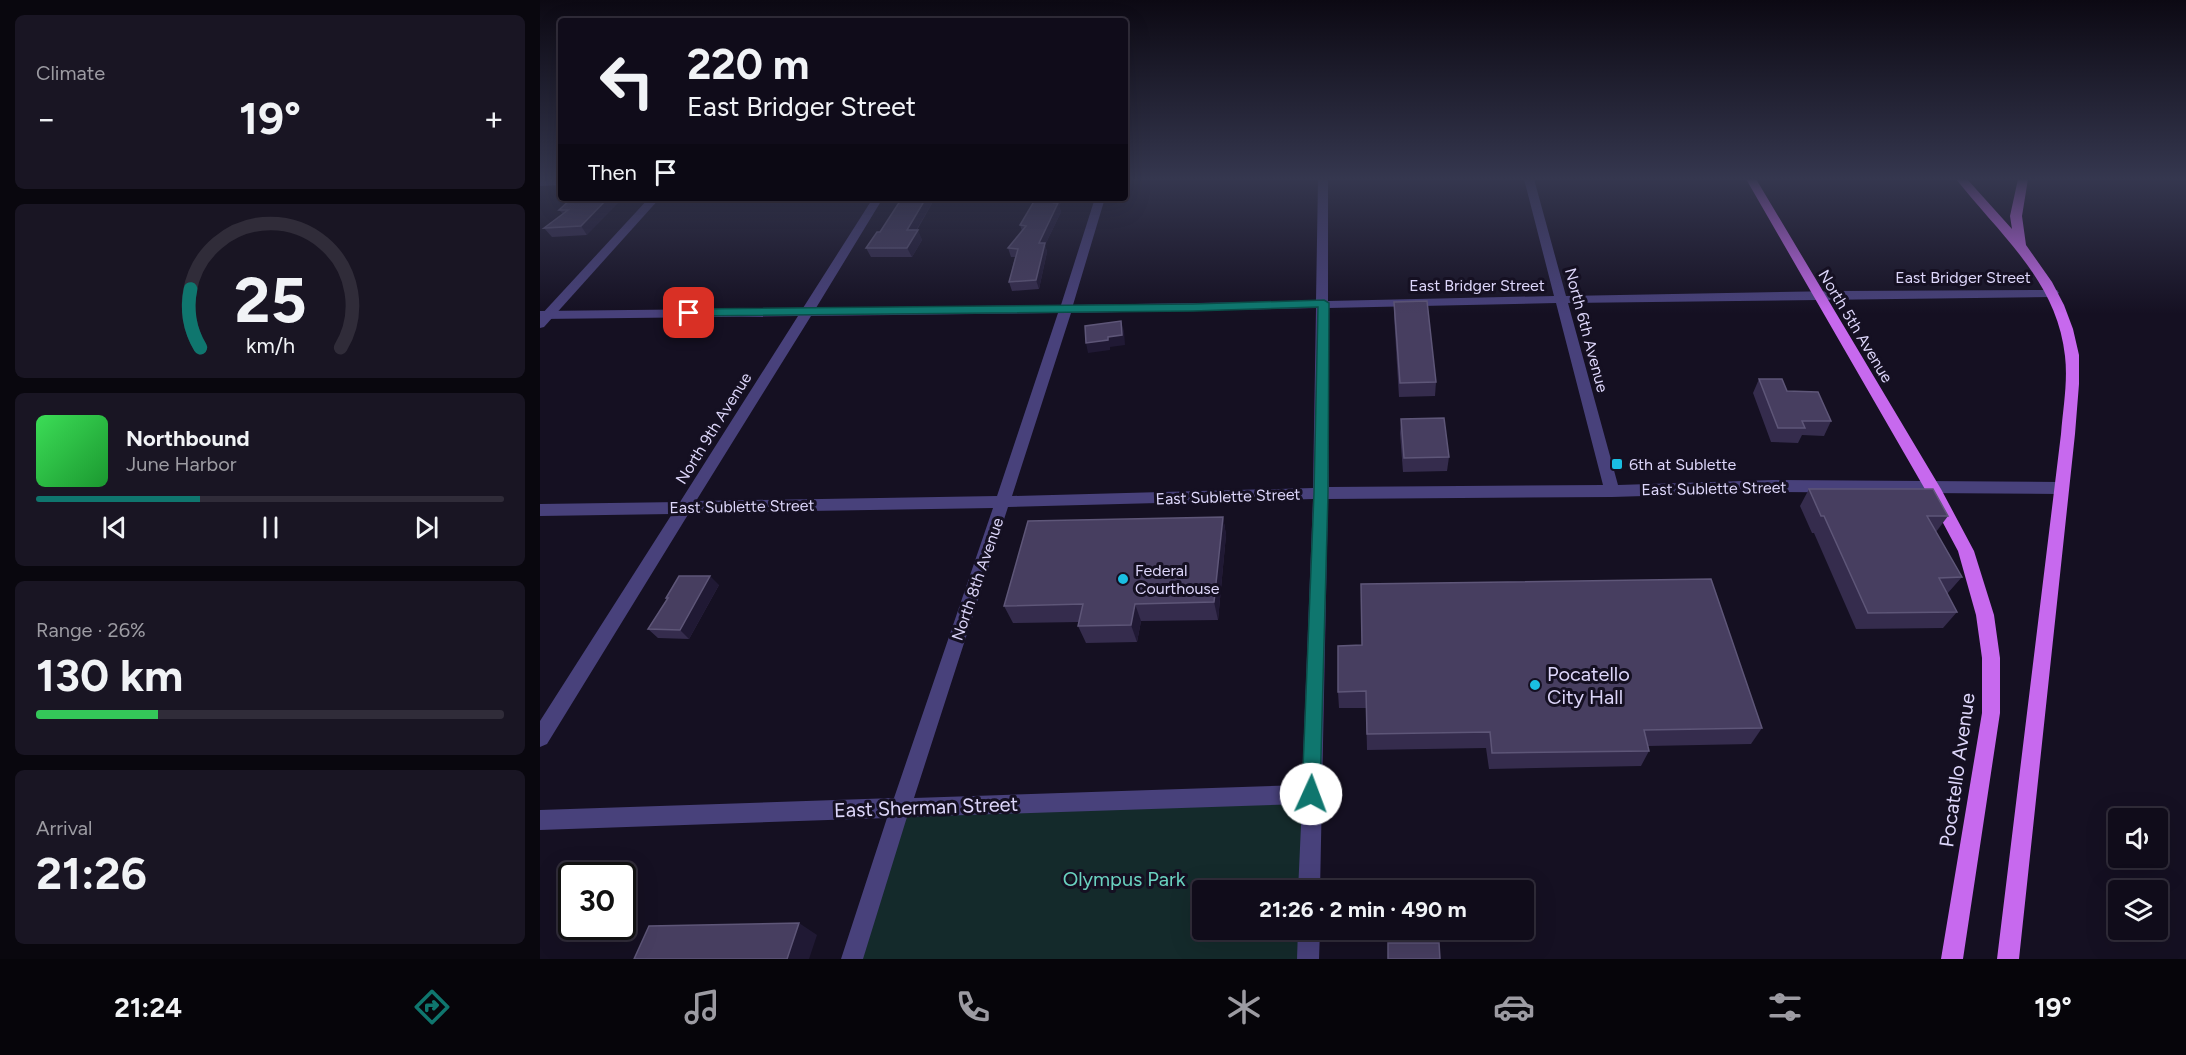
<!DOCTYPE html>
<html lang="en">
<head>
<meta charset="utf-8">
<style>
	:root { --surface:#100c1a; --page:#191523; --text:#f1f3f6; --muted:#9c9ba2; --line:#302c39; --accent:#0f766e }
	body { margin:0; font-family:Figtree,sans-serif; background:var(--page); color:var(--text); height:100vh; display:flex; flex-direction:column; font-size:22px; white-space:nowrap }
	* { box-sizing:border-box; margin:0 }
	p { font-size:20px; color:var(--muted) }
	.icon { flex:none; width:33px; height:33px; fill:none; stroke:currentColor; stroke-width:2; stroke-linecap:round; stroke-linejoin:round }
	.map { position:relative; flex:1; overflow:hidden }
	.drawer { display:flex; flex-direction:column; gap:15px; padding:15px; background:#09070e; width:540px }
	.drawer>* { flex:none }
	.guide { position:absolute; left:18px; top:18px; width:570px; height:183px; border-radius:6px; box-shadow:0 6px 24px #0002,0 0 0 2px var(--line); background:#100c1a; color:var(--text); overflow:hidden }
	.tools { position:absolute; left:1568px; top:808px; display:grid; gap:12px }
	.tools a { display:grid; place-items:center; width:60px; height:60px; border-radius:6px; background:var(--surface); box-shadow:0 6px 24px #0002,0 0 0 2px var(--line); font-size:30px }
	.speed { position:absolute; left:18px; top:862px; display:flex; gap:12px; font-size:30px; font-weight:700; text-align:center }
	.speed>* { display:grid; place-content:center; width:78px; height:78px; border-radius:50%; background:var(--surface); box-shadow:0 6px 24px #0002,0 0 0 2px var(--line); line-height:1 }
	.speed .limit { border:3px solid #111; border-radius:9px; background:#fff; color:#111 }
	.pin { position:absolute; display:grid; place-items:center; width:51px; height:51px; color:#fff; margin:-26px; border-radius:12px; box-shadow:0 3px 9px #0006 }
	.me { position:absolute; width:66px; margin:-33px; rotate:2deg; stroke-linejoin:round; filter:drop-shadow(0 0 4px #0008) }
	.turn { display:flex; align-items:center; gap:21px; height:126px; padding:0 30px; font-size:27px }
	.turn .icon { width:78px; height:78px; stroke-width:2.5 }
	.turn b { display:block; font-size:42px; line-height:51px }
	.then { display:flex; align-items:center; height:57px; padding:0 30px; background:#0003; gap:12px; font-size:22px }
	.big { font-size:45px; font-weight:700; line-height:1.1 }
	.drawer .tile { flex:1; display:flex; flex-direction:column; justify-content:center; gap:9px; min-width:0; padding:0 21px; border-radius:9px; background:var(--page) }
	.drawer .dial { align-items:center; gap:0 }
	.dial svg { height:156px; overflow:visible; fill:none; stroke:var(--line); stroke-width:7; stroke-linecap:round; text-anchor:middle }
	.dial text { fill:var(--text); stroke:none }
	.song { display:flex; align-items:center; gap:18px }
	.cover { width:72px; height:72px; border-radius:9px; background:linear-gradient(135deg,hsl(130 70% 55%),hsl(130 70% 35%)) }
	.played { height:6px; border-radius:3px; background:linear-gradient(90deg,var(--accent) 35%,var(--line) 35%) }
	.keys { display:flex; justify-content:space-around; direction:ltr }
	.heat { display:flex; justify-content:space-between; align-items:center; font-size:33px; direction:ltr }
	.charge { height:9px; border-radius:4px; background:linear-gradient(90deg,#34c759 26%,var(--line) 0) }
	.trip { position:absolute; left:652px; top:880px; width:342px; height:60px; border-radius:6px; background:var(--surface); box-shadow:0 6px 24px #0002,0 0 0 2px var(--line); font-weight:700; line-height:60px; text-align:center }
	.tab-bar { display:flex; height:96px; justify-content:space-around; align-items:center; background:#06050a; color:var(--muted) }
	.tab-bar .icon { width:42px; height:42px }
	.tab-bar .on { color:var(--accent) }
	.tab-bar b { font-size:27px; color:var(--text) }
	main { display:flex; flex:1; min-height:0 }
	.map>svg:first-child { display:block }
	.green { fill:#142a2b }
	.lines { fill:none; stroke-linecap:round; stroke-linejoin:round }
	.minor { fill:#48417b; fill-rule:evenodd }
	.tertiary { fill:#48417b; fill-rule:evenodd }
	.primary { fill:#c769ee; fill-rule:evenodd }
	.wall { fill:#352c4d }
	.shaded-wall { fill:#201934 }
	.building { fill:#473e60; stroke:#5e5678; stroke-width:1.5 }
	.route { fill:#0f766e; stroke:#0a4d48; stroke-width:1.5 }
	.poi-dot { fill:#1abee2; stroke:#151022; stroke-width:2 }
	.labels { text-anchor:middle; stroke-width:6; stroke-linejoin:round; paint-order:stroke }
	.street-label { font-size:16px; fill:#ddd6fa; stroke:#151022 }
	.poi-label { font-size:16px; fill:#ddd6fa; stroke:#151022; text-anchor:start }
	.near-poi-label { font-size:20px; fill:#ddd6fa; stroke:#151022; text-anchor:start }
	.near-street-label { font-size:20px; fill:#ddd6fa; stroke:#151022 }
	.near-park-label { font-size:20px; fill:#6ad2c0; stroke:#151022 }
</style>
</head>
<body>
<main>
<section class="drawer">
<div class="tile"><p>Climate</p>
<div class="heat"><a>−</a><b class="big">19°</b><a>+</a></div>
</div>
<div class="tile dial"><svg viewBox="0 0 100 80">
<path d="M14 69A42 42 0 1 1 86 69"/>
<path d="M14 69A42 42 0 0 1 9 39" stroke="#0f766e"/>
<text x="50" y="56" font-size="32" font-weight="700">25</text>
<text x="50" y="72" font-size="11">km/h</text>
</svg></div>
<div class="tile">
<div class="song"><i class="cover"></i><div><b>Northbound</b><p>June Harbor</p></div></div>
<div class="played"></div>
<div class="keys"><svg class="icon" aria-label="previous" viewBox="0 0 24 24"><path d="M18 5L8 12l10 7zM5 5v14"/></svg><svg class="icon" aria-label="pause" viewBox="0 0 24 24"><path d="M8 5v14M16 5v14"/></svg><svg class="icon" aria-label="next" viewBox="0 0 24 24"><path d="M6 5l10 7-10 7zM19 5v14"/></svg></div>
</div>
<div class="tile"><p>Range · 26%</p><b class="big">130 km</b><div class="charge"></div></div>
<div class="tile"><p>Arrival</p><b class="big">21:26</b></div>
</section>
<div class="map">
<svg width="1646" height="959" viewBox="0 0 1646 959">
	<rect width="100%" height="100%" fill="#151022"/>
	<!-- green -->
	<polygon class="green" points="771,794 769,891 663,891 663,930 769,930 768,959 312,959 359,807"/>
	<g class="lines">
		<!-- minor -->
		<g class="minor">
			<polygon points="21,179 21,185 0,186 0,180"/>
			<path d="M778,179h10v122l226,-5 -30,-117h10l32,117 272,-5 219,-1 2,3 -6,4 -485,6 50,182 155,-5 287,2 5,2 3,4 -3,4 -5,2 -287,-2 -161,5 -284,2 -8,392h-22l4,-87 -395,13 -44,142h-22l46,-141 -347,12v-20l354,-12 99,-290 -304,5 -142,231 -7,3v-26l132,-207 -132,2v-12l140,-2 118,-186 -258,3v-8l263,-3 70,-110h10l-67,110 245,-3 34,-107h10l-32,107 243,-4zM1016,303l47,182 -274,2 -1,-179zM776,308l-3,180 -301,8 59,-183zM518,313l-61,183 -301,5 115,-185zM773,499l-11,286 -388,13 94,-291z"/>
			<polygon points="758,930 780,930 779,959 757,959"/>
		</g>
		<!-- tertiary -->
		<polygon class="tertiary" points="109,198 120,198 4,327 0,328 0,316"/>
		<!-- primary -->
		<g class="primary">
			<polygon points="1206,179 1216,179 1401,489 1434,551 1454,615 1460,658 1460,713 1423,959 1401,959 1442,713 1442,658 1436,615 1418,551 1386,491"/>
			<path d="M1416,179h11l45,50 -2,-13 8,-37h10l-6,37 4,29 26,37 12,23 9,24 6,26v29l-4,50 -56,525h-22l64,-525c2,-26 7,-52 4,-78 -8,-75 -65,-121 -109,-177z"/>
		</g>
	</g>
	<!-- wall -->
	<g class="wall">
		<polygon points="32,198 47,235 12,237 4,228 23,214 19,210"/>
		<polygon points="362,198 395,198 377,230 382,240 372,257 331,257 326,248 340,232"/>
		<polygon points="496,198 523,198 519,206 521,212 505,245 507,252 499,289 472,291 469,282 475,257 471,257 468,248 482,231 480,225"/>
		<polygon points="854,302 896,382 895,396 859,397 854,316"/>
		<polygon points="1219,379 1247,391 1291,421 1284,436 1262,435 1258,443 1231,442 1213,393"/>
		<polygon points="861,419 909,457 907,471 863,472 860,433"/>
		<polygon points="1269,489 1408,516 1396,532 1422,577 1407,594 1417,612 1403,628 1316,629 1274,533 1272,533 1260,506"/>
		<polygon points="683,517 686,535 678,620 601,621 597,642 546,643 538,626 539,622 473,623 464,606"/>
		<polygon points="179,585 149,639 118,638 108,629 127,599 126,598"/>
		<polygon points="822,645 1222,728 1211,744 1108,746 1109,751 1101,766 949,769 946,748 827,750 826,708 799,708 798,692"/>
	</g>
	<!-- shaded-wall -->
	<g class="shaded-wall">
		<polygon points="68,198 83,198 47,235 41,226"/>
		<polygon points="386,198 395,198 371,239 367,230"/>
		<polygon points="517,198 523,198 519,206 521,212 505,245 507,252 499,289 496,280 499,243"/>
		<polygon points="378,230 382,240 372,257 367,248"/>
		<polygon points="581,321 584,331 585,345 570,347 570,350 548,353 546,343 568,337"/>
		<polygon points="683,517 686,535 678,620 674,602"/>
		<polygon points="170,576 179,585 149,639 140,630"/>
		<polygon points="595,604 601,621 597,642 591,625"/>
		<polygon points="259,923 277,935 269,959 247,959"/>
	</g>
	<!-- building -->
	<g class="building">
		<polygon points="32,198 68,198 41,226 4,228 28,210 19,210"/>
		<polygon points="362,198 386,198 367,230 378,230 367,248 326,248 337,232 340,232"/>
		<polygon points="496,198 517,198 514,203 518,203 499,243 505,243 496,280 469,282 478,249 468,248 486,226 480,225"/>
		<polygon points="887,301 896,382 860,383 854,302"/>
		<polygon points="581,321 582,335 568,337 568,340 546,343 545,326"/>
		<polygon points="1219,379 1242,379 1247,391 1278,392 1291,421 1262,421 1265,428 1238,428"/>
		<polygon points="904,418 909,457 864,458 861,419"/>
		<polygon points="1269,489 1393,489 1408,516 1387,516 1422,577 1399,578 1417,612 1328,613 1284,516 1281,516"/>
		<polygon points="683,517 674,602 595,604 591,625 538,626 543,604 464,606 488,521"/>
		<polygon points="139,576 170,576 140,630 108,629 128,598 126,598"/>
		<polygon points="1171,579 1222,728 1104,730 1109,751 952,753 950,732 827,734 826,691 798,692 798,646 822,645 821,584"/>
		<polygon points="259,923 247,959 94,959 109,926"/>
		<polygon points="848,943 899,943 900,959 848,959"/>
	</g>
	<!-- sky -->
	<linearGradient id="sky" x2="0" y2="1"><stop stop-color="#0c0913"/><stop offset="0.57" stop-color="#35374f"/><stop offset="1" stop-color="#35374f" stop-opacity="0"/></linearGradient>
	<rect width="1646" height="314" fill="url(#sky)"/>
	<!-- route -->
	<polygon class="route" points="784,300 789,303 788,493 780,794 777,800 771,803 765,800 762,794 774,493 778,307 653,311 149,316 143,313 149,309 653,304"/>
	<!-- markers -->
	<g class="poi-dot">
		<rect x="1071" y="458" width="12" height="12" rx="3"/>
		<circle cx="583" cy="579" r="6"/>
		<circle cx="995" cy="685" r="6"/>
	</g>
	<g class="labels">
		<!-- street labels -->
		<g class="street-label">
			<text x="1423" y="283">East Bridger Street</text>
			<text x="937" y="291">East Bridger Street</text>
			<text transform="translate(1316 326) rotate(59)" y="6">North 5th Avenue</text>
			<text transform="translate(1047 330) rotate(75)" y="6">North 6th Avenue</text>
			<text transform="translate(173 428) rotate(-58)" y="6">North 9th Avenue</text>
			<text transform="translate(1174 488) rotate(-1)" y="6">East Sublette Street</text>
			<text transform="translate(688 496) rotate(-2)" y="6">East Sublette Street</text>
			<text transform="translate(202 506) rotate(-1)" y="6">East Sublette Street</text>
			<text transform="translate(437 579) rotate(-71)" y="6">North 8th Avenue</text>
		</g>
		<!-- poi labels -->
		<g class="poi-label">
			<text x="1089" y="470">6th at Sublette</text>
			<text x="595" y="576">Federal<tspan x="595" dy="18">Courthouse</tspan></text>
		</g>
		<!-- near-poi labels -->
		<g class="near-poi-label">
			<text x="1007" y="681">Pocatello<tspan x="1007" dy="23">City Hall</tspan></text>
		</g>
		<!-- near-street labels -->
		<g class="near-street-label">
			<text transform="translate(1417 770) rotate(-82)" y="7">Pocatello Avenue</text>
			<text transform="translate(386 807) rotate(-2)" y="7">East Sherman Street</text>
		</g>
		<!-- near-park labels -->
		<g class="near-park-label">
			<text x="584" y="886">Olympus Park</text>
		</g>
	</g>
</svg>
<div class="tools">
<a><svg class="icon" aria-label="sound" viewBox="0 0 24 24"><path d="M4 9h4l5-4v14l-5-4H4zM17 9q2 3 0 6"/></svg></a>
<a><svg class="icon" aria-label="layers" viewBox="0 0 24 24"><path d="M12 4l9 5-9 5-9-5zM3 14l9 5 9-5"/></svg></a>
</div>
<div class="speed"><div class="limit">30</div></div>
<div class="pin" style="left:149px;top:313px;background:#d93025"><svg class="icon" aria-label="arrive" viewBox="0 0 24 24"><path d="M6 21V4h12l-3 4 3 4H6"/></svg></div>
<svg class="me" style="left:771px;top:794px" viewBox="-20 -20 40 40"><circle r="19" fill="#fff"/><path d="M0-13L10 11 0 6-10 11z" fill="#0f766e"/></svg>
<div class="trip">21:26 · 2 min · 490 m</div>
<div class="guide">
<div class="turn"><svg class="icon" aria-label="left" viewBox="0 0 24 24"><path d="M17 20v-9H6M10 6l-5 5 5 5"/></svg><div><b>220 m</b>East Bridger Street</div></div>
<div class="then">Then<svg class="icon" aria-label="arrive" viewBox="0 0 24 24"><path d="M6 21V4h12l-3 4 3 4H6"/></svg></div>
</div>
</div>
</main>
<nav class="tab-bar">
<b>21:24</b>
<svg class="icon on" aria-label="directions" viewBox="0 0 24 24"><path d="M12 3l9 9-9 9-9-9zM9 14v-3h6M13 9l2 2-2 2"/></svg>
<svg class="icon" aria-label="music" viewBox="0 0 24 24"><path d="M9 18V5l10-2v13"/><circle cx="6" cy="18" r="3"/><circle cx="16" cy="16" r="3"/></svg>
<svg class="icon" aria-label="phone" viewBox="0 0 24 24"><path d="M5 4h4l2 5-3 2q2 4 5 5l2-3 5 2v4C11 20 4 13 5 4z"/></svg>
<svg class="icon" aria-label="climate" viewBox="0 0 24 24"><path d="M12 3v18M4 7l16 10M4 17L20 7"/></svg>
<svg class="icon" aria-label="car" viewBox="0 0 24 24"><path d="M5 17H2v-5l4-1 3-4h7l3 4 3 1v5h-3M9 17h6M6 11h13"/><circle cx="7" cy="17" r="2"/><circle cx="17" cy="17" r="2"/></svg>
<svg class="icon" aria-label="filters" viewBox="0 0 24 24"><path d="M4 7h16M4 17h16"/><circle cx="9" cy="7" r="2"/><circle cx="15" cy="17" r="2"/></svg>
<b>19°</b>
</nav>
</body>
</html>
